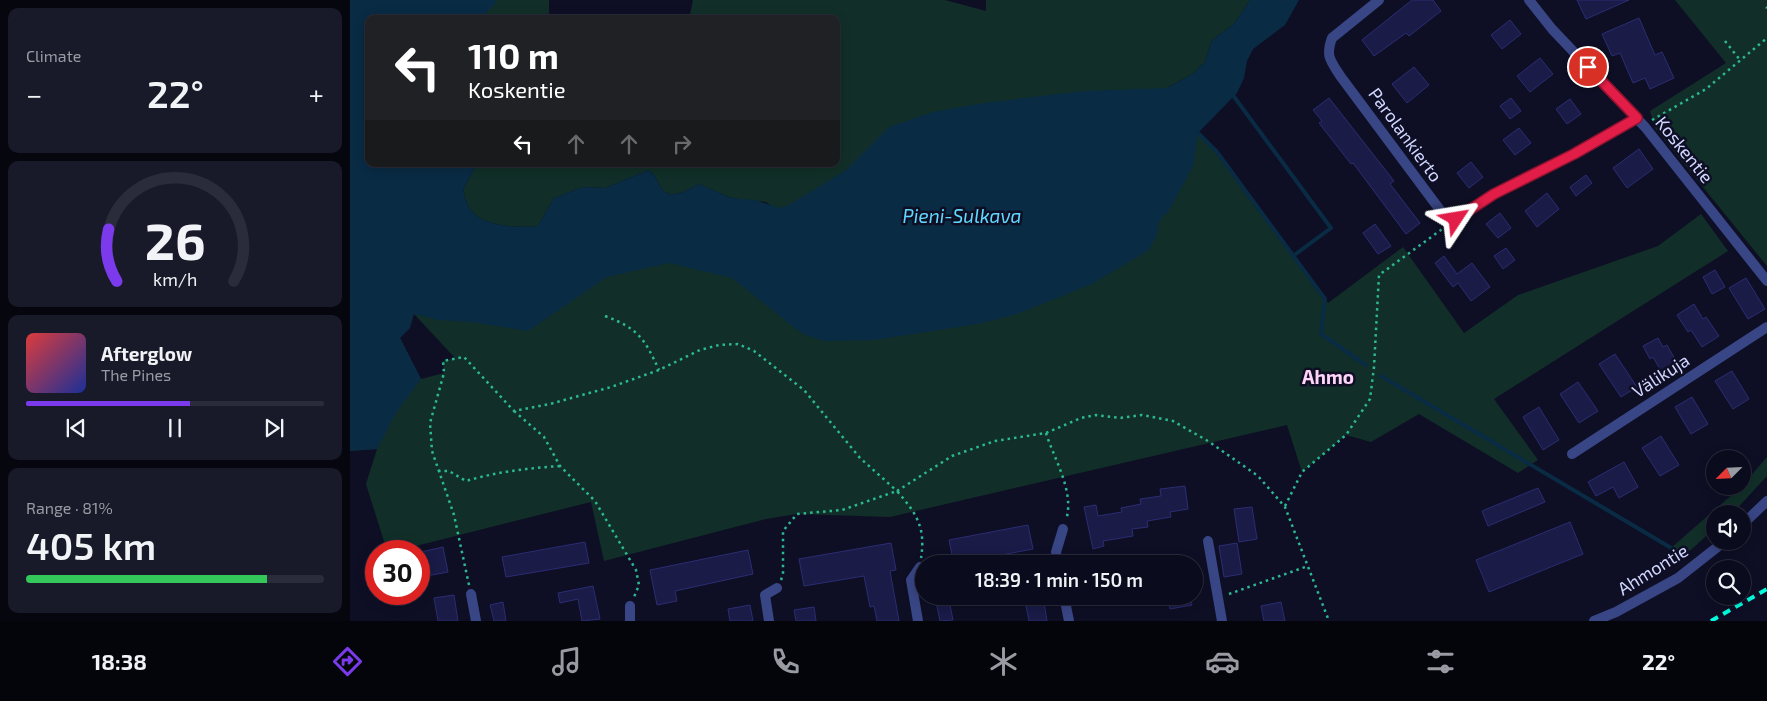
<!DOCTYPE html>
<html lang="en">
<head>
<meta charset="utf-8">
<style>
	:root { --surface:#0a0b1c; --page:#181929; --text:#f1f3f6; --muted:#999ba3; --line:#2a2b3b; --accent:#7c3aed }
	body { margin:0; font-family:"Exo 2",sans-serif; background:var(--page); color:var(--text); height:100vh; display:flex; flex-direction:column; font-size:19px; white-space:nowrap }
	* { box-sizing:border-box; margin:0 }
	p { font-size:16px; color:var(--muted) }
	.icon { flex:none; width:28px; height:28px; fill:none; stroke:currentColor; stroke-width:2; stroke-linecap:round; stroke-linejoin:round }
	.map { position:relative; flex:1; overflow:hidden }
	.sheet { display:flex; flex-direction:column; gap:8px; padding:8px; background:#06060f; width:350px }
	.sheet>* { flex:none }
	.top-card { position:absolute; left:15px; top:15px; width:475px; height:152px; border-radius:10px; box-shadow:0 2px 12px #0003,0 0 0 1px var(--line); background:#202124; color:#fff; overflow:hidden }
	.needle { width:32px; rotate:246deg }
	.fabs { position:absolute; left:1356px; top:450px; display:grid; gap:10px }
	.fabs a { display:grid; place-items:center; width:45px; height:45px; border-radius:50%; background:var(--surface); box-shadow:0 2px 12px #0003,0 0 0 1px var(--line); font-size:25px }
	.speed { position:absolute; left:15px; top:540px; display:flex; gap:10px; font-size:25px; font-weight:700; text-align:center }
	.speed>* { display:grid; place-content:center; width:65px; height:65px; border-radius:50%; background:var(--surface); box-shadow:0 2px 12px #0003,0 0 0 1px var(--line); line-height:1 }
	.speed .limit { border:8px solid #d22; background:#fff; color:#111 }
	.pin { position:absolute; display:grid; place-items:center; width:42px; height:42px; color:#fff; margin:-21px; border:2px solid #fff; border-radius:50%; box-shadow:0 1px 5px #0007 }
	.me { position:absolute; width:55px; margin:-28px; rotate:57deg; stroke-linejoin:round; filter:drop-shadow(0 0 4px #0008) }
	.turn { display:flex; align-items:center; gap:18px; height:105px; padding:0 20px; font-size:22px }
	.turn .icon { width:65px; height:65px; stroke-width:2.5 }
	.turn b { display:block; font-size:35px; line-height:42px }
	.lanes { display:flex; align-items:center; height:48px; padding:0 20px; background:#0003; justify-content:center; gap:25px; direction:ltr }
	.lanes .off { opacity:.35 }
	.big { font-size:38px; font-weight:600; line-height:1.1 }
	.sheet .tile { flex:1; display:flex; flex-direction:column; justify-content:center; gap:8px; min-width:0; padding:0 18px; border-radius:10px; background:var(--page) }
	.sheet .dial { align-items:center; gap:0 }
	.dial svg { height:130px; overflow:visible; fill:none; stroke:var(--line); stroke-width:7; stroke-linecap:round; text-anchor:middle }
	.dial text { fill:var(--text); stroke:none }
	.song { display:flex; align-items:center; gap:15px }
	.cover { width:60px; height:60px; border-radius:8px; background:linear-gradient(135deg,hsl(0 70% 55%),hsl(230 70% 35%)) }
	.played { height:5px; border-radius:2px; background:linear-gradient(90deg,var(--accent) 55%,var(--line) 55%) }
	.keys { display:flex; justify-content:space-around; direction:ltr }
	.heat { display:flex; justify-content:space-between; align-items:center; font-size:28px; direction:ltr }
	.charge { height:8px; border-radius:4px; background:linear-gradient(90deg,#34c759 81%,var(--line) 0) }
	.trip { position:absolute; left:565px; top:555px; width:288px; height:50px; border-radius:25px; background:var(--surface); box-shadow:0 2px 12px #0003,0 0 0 1px var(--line); font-weight:600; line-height:50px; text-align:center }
	.tabs { display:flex; height:80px; justify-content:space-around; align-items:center; background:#04040b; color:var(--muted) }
	.tabs .icon { width:35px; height:35px }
	.tabs .current { color:var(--accent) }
	.tabs b { font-size:22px; color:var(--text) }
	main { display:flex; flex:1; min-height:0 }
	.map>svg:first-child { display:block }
	.green { fill:#112f28 }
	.water { fill:#092b44 }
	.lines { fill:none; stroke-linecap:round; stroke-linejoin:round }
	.stream { stroke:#092b44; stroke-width:4 }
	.building { fill:#1a1b47; stroke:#2b2d73 }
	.path { stroke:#2cb992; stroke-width:2.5; stroke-dasharray:2.5 4; stroke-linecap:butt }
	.street { stroke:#384685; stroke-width:10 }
	.rail { stroke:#00fddf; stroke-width:4; stroke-dasharray:8 6; stroke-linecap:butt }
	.route-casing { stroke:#92132f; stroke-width:12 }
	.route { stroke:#e11d48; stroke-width:9 }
	.labels { text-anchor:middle; stroke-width:5; stroke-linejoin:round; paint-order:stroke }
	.street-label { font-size:18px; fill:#d2d7ff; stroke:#0e0f25 }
	.water-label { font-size:19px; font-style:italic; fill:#60d9ff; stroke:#0e0f25 }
	.neighbourhood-label { font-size:19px; font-weight:bold; fill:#ffd4f9; stroke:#0e0f25 }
</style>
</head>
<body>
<main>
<section class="sheet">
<div class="tile"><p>Climate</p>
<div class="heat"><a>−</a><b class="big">22°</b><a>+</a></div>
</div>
<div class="tile dial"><svg viewBox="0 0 100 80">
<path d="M14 69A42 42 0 1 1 86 69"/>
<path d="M14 69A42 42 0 0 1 9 37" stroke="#7c3aed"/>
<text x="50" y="56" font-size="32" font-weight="700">26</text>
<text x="50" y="72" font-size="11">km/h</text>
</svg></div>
<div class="tile">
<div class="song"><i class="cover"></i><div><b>Afterglow</b><p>The Pines</p></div></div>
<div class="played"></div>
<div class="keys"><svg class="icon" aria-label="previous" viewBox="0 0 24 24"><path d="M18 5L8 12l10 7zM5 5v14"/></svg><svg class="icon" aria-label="pause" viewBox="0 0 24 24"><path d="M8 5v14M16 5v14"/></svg><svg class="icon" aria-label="next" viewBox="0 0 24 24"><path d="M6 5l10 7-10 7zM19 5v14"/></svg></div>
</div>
<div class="tile"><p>Range · 81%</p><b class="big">405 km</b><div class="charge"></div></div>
</section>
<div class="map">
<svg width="1417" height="621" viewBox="0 0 1417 621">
	<rect width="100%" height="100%" fill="#0e0f25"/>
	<!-- green -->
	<g class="green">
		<polygon points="119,0 199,0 199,19 118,19"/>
		<path d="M343,0h252l41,11v-11h264l-16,24 -22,16 -7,22 -11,11 -27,15 -367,140 -34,-26 -35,-4 -32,-14c-10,5 -27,17 -37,5 -5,-7 -5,-13 -13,-19l-44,18 -22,-1 -29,11 -16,28c-20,2 -56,1 -68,-17 -4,-5 -5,-13 -7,-19l12,-23 -1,-3h362v-145h-147z"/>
		<polygon points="1325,0 1417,0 1417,266 1305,128 1300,111 1376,63"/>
		<polygon points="848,133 867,152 978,303 1053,247 1114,333 1168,295 1308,246 1351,214 1378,251 1144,399 1188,460 1168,473 1069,414 1021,442 996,435 952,472 937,425 540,517 447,514 416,519 254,561 241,502 46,551 37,551 16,484 27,449 0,451 0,356 50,338 71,379 94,373 93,361 105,358 64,314"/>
		<polygon points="1417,457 1417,476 1382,514 1365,514 1365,528 1334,556 1321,548 1392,486"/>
	</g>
	<!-- water -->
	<path class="water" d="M0,0h146v3l-16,16h-111v145h105l1,3 -12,23c2,6 3,14 7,19 12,18 48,19 68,17l16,-28 29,-11 22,1 44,-18c8,6 8,12 13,19 10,12 27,0 37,-5l32,14 24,2 24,8 8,-2 58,-35 44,-44 44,-15 51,-9 99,-12 84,-3 27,-15 11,-11 7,-22 22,-16 16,-24h49l-14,25 -32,24 -6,12 -3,17 -7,15 -39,40 -5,33 -24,45 -10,10 -2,14 -8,15 -57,34 -78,31 -37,9 -102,16 -51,1 -23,-8 -69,-55 -63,-15 -62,14 -79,54 -57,-9 -32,-2 -25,-6 -4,14 -10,10 21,41 -25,34 -19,36 -27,2z"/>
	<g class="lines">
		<!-- stream -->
		<g class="stream">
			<polyline points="882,94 981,228 943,256"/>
			<polyline points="848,133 867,152 975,299 971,334 1016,365"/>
			<polyline points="1031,376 1328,552"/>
		</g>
	</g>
	<!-- building -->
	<g class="building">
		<polygon points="1062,0 1083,0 1091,11 1059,36 1056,33 1024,56 1012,40"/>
		<polygon points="1227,0 1279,0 1236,19"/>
		<polygon points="1289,18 1305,55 1312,52 1324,78 1300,89 1295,78 1283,83 1270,53 1262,56 1252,34"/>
		<polygon points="1160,20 1171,34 1152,49 1141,35"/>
		<polygon points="1190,58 1203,74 1180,92 1167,76"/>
		<polygon points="1064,67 1079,85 1057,103 1042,84"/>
		<polygon points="979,98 1044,181 1040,184 1070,223 1056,234 1003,163 1001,164 969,123 972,121 963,110"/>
		<polygon points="1161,98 1171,111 1160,119 1150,106"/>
		<polygon points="1220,99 1231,114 1217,124 1206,109"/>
		<polygon points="1169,128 1181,143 1165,155 1153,140"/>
		<polygon points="1289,149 1303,169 1277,188 1263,168"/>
		<polygon points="1121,162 1133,177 1119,188 1107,173"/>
		<polygon points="1236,175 1242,183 1226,196 1220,187"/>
		<polygon points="1197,193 1209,209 1187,227 1175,211"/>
		<polygon points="1150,213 1161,228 1148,238 1136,224"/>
		<polygon points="1025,224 1041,246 1028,254 1013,233"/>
		<polygon points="1156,248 1165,260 1153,269 1144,256"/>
		<polygon points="1094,256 1107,274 1122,263 1140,287 1121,301 1108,283 1103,287 1085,263"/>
		<polygon points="1365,270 1375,287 1362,294 1353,277"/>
		<polygon points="1396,278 1415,309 1398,319 1379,288"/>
		<polygon points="1344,304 1353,319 1356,317 1369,336 1352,347 1341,330 1338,332 1327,315"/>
		<polygon points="1308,338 1313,347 1317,345 1327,363 1311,371 1303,357 1300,359 1293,346"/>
		<polygon points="1265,354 1287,387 1271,397 1249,364"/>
		<polygon points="1382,371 1399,399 1383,409 1365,381"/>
		<polygon points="1228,382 1248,411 1229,423 1210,394"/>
		<polygon points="1342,397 1358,424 1341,434 1325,407"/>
		<polygon points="1189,407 1209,440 1193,450 1173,417"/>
		<polygon points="1311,436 1329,465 1310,476 1292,448"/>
		<polygon points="1274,462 1288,487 1269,498 1263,487 1246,496 1238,482"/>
		<polygon points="835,486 838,509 820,512 821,517 797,521 798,527 782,529 783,536 753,541 754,546 743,549 734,507 746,505 748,516 772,512 771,508 791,504 790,499 811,496 810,489"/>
		<polygon points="1188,488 1195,502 1138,526 1132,511"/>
		<polygon points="902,507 907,539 889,542 884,509"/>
		<polygon points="1220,522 1233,554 1139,592 1126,560"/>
		<polygon points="678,525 683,549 604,564 599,540"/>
		<polygon points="235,542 239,563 156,577 152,557"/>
		<polygon points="541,543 546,570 540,571 549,621 527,621 524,606 520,607 514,576 454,586 449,559"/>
		<polygon points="887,543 892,574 874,577 869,546"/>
		<polygon points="93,547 98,572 77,576 71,552"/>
		<polygon points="398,550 403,574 325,591 327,601 307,605 300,570"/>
		<polygon points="243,586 250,619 232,621 228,599 210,603 208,593"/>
		<polygon points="104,595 108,621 88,621 84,598"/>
		<polygon points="585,596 619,596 620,601 600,605 603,620 590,621"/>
		<polygon points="674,596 693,596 697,621 679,621"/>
		<polygon points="818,596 840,596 842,605 820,609"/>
		<polygon points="153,602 156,621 144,621 140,605"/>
		<polygon points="931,602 935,621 914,621 911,606"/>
		<polygon points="400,605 403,621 380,621 378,609"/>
		<polygon points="464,607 466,621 446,621 444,610"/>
	</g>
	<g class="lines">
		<!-- path -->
		<g class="path">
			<polyline points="1416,7 1417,8"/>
			<polyline points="1375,41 1390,60"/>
			<polyline points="1302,120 1356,89 1417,38"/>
			<path d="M255,316c34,13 39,22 54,54"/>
			<polyline points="164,411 194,437 210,466 245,501 286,570 289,585 284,597"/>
			<path d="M696,433c8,26 29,59 20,87"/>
			<path d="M88,471h11l17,10c30,-9 62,-13 94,-15"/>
			<polyline points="935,506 952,472 996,435 1020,399 1024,367 1029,275 1095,227"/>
			<path d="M431,580l2,-6v-43l14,-17 45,-4 55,-19c19,22 29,36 24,67"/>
			<polyline points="119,585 104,515 82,451 80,423 94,373 93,361 114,357 164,411 200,404 261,387 309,370 350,350 369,345 388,344 404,351 454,390 510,458 547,491 602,456 645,441 696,433 731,418 746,415 770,418 792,415 823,421 858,441 908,476 935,507 979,621"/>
			<polyline points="879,594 958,566"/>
		</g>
		<!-- street -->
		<g class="street">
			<path d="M1029,0l-47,38c-7,19 -1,23 9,39l102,137 7,5h6l38,-25 80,-40 63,-36"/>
			<polyline points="1179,0 1202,29 1295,127 1417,281"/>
			<polyline points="1222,454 1417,327"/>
			<polyline points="1392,525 1417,501"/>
			<polyline points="858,541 872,621"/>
			<polyline points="708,564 706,552 713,529"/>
			<polyline points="121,594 126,621"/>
			<polyline points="714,596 719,621"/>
			<polyline points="280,606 280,621"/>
			<polyline points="419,621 415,595 427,588"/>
			<polyline points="568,621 561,580 570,567"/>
			<polyline points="1244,621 1266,612 1328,578 1375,541"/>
		</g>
		<!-- rail -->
		<polyline class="rail" points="1361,621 1417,589"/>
	</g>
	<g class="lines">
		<defs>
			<polyline id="route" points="1106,219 1144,194 1224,154 1287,118 1238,67"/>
		</defs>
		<!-- route casing -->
		<use href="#route" class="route-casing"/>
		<!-- route -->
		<use href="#route" class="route"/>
	</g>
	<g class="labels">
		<!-- street labels -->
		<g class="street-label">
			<text transform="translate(1055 135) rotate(54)" y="6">Parolankierto</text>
			<text transform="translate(1334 150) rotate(51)" y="6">Koskentie</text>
			<text transform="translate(1311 376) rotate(-33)" y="6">Välikuja</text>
			<text transform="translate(1303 570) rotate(-32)" y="6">Ahmontie</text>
		</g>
		<!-- water labels -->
		<g class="water-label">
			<text x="612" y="223">Pieni-Sulkava</text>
		</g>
		<!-- neighbourhood labels -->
		<g class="neighbourhood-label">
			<text x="978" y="384">Ahmo</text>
		</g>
	</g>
</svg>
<div class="fabs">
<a><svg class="needle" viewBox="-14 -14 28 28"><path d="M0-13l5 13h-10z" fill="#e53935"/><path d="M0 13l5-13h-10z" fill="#999ba3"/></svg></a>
<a><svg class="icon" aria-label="sound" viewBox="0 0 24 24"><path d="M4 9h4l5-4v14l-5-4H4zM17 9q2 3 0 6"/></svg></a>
<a><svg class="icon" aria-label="search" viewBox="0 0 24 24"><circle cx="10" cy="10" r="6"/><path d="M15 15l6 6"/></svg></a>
</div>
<div class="speed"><div class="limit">30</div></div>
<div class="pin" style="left:1238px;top:67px;background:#d93025"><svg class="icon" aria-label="arrive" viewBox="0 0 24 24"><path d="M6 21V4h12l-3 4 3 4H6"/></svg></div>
<svg class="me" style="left:1106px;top:219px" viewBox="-20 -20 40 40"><path d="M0-17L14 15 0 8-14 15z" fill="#e11d48" stroke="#fff" stroke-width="4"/></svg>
<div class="trip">18:39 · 1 min · 150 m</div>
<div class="top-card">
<div class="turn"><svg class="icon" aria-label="left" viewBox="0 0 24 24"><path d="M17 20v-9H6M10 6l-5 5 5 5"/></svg><div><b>110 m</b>Koskentie</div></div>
<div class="lanes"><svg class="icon" aria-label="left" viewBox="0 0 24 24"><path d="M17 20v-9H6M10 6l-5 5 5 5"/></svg><svg class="icon off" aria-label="ahead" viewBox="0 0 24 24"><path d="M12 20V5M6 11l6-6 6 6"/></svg><svg class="icon off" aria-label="ahead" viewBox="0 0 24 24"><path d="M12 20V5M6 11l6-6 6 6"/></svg><svg class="icon off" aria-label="right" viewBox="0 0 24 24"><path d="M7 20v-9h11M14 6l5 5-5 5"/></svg></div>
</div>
</div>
</main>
<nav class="tabs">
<b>18:38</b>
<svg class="icon current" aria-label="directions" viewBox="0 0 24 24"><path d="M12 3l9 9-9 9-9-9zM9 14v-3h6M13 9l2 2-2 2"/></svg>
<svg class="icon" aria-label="music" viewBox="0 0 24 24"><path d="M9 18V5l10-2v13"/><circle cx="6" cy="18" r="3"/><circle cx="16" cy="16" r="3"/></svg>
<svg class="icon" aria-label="phone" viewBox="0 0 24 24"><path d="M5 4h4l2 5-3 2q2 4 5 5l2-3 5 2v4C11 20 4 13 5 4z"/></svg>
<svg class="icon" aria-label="climate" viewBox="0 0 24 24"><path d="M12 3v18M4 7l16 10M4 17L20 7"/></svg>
<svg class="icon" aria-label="car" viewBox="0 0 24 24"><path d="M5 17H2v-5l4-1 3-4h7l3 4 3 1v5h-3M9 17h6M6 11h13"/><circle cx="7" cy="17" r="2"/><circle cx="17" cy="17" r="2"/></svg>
<svg class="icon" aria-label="filters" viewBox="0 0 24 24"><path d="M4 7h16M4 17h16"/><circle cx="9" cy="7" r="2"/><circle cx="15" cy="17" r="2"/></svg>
<b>22°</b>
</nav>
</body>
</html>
